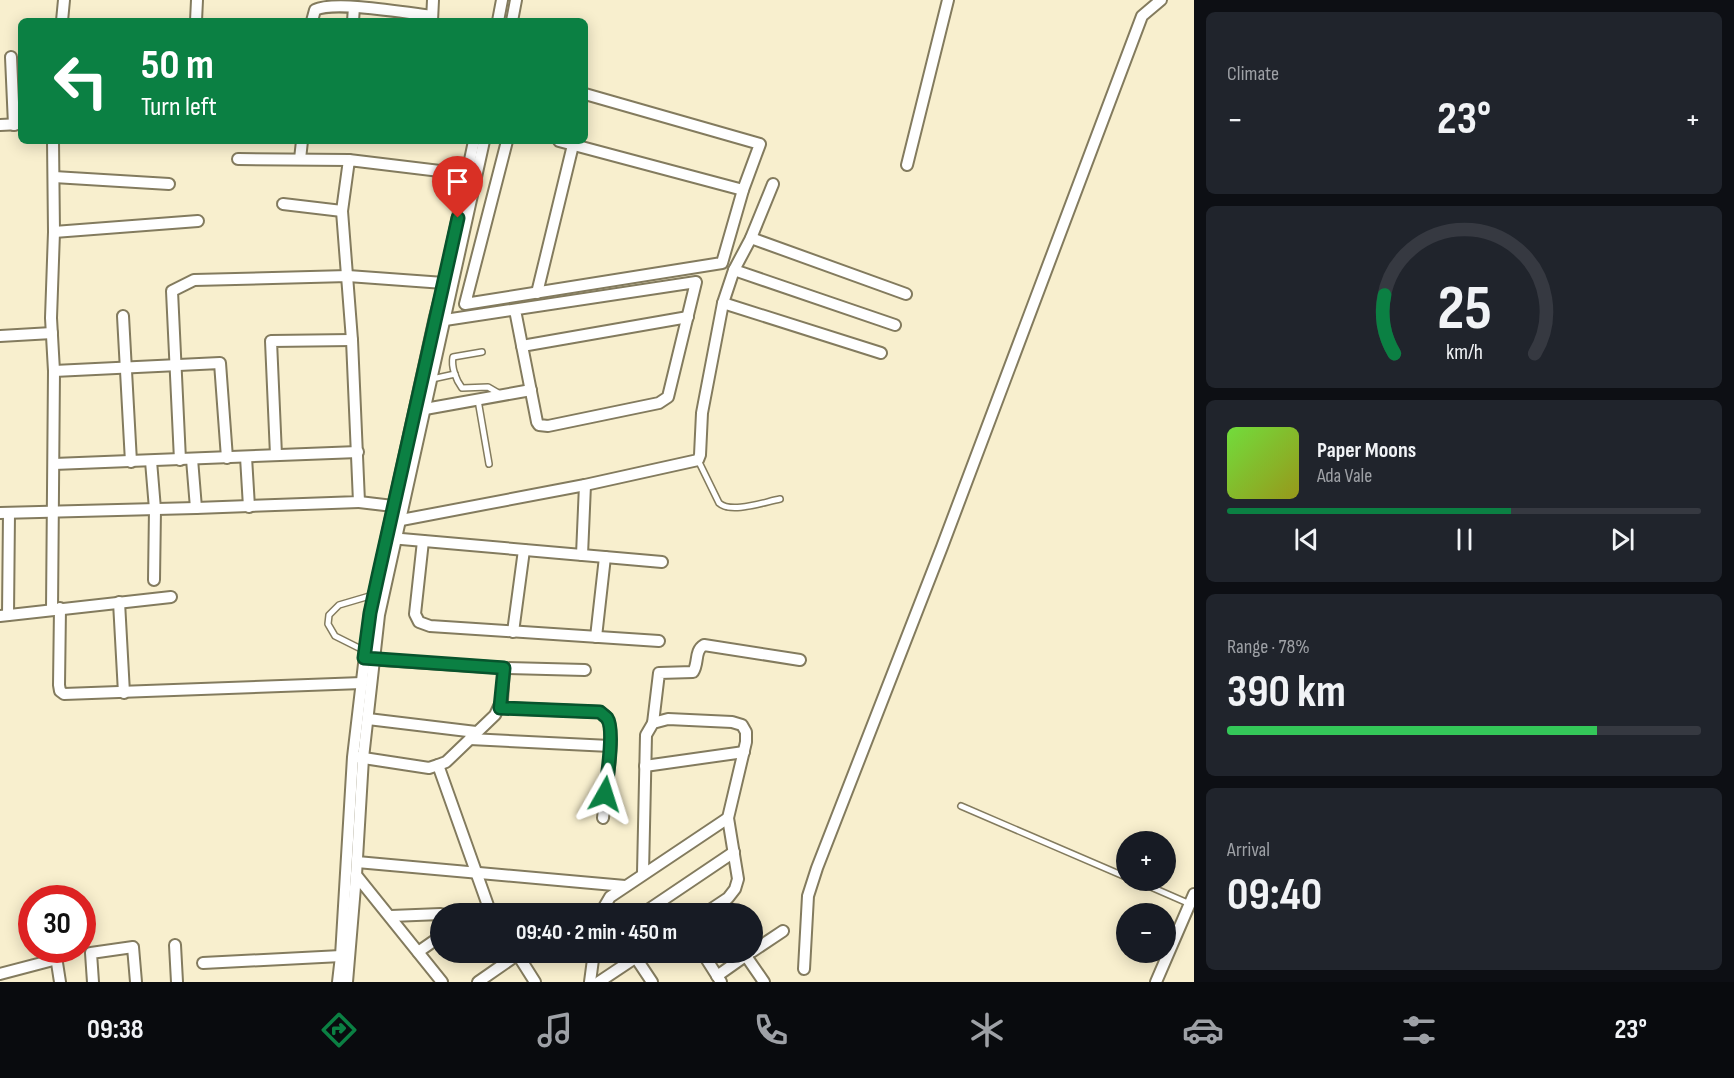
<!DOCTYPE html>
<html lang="en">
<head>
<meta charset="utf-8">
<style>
	:root { --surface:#171b24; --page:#20242c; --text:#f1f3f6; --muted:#9ea1a6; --line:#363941; --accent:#0b8043 }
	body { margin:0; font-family:"Sofia Sans Condensed",sans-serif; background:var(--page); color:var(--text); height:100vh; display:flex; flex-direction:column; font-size:22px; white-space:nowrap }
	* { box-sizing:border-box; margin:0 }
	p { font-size:20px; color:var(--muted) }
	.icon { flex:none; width:33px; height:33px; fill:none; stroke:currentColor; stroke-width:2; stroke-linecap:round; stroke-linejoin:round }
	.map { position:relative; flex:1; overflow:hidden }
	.drawer { display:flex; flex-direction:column; gap:12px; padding:12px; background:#0d0f14; width:540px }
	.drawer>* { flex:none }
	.guide { position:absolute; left:18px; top:18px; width:570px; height:126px; border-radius:9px; box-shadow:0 3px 15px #0003; background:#0b8043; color:#fff; overflow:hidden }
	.fabs { position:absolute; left:1116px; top:831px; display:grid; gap:12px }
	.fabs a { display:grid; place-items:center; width:60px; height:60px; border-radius:50%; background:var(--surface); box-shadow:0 3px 15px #0003; font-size:30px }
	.speed { position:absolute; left:18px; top:885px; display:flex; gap:12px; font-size:30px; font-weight:700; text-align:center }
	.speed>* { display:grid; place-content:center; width:78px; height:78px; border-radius:50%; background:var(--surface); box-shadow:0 3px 15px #0003; line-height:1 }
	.speed .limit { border:9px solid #d22; background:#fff; color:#111 }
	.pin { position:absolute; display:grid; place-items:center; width:51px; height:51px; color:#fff; margin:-62px -26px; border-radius:50% 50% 50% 0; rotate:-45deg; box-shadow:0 0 6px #0007 }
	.pin .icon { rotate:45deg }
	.me { position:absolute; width:66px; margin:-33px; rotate:6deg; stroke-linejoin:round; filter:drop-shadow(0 0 4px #0008) }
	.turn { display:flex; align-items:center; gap:21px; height:126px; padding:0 24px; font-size:27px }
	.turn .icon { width:78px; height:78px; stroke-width:2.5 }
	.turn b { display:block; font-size:42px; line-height:51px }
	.big { font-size:45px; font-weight:700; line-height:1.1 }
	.drawer .card { flex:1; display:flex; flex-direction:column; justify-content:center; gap:9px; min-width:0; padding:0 21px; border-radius:9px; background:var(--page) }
	.drawer .dial { align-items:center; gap:0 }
	.dial svg { height:156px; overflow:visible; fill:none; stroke:var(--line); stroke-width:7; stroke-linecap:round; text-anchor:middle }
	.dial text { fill:var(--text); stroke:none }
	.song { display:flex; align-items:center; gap:18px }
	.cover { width:72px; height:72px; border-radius:9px; background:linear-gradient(135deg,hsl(100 70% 55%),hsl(60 70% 35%)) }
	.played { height:6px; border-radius:3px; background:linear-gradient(90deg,var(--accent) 60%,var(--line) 60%) }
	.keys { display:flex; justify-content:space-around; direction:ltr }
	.heat { display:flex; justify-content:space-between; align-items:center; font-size:33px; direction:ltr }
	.charge { height:9px; border-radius:4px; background:linear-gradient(90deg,#34c759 78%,var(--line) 0) }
	.trip { position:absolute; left:430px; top:903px; width:333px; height:60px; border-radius:30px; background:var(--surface); box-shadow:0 3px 15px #0003; font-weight:700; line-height:60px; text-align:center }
	.tab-bar { display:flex; height:96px; justify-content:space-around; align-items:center; background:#090b0e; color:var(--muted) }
	.tab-bar .icon { width:42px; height:42px }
	.tab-bar .active { color:var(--accent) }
	.tab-bar b { font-size:27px; color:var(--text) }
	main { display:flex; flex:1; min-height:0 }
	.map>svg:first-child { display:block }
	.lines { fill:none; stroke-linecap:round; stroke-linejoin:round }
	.lane-casing { stroke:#837b5e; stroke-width:8 }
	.street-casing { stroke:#837b5e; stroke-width:14 }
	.lane { stroke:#fff; stroke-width:5 }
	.street { stroke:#fff; stroke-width:10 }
	.route-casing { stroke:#07532c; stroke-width:15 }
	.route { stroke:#0b8043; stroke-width:10 }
</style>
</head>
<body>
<main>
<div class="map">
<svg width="1194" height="982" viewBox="0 0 1194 982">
	<rect width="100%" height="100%" fill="#f8efce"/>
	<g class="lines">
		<defs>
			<g id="lane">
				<path d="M482,352l-29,5c-2,10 3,23 9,31l26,-1 12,7"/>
				<polyline points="432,379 455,374"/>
				<polyline points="478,400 489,464"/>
				<path d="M698,460l21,43c12,11 45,-1 61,-4"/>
				<polyline points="365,651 335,636 328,624 329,615 339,605 373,595"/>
				<polyline points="961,806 1126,877"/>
				<polyline points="1135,880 1190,904"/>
			</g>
			<g id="street">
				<polyline points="62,21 64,0"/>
				<polyline points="196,21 197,0"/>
				<path d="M312,21l3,-11c19,-10 93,3 117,6"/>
				<polyline points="353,21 354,7"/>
				<polyline points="432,21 433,0"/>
				<polyline points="498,21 502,0"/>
				<polyline points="512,21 516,0"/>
				<polyline points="11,57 14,125"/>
				<polyline points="0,125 21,124"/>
				<polyline points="507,141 465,304 722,263 743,190 760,144 585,94"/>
				<polyline points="559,141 743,190"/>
				<polyline points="238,159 349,160"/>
				<polyline points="300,159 302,141"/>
				<polyline points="907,165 948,0"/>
				<polyline points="54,177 169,184"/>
				<polyline points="283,204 342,211"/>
				<polyline points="54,232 198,221"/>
				<polyline points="751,238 906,294"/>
				<polyline points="734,270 895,325"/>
				<polyline points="537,293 573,145"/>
				<polyline points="723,303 881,353"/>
				<polyline points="123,316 131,462"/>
				<polyline points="445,320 696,282 668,397 659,403 548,426 539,425 537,422 515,310"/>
				<polyline points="0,336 52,333"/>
				<polyline points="522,346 688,317"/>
				<polyline points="54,371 220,363 227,458"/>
				<polyline points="425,409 531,390"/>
				<polyline points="276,455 271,341 352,340"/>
				<polyline points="246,457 249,507"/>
				<polyline points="192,459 196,508"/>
				<polyline points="180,460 172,291 194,280 348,276 444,283"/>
				<polyline points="151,461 155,509 154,580"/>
				<polyline points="54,464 358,452"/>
				<polyline points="359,502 393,506"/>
				<polyline points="0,513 196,508 359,502 352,340 342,211 349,160 473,175"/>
				<polyline points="396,521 585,485 698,460 700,455 702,413 723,303 734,270 751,238 773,184"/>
				<polyline points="390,538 662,562"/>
				<polyline points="423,541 415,614 419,622 430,626 659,641"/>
				<polyline points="582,555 585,485"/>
				<polyline points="119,602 124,693"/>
				<polyline points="60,608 59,685 60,691 64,694 362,683"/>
				<polyline points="52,610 54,371 51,318 54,232 53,141"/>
				<polyline points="8,615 9,513"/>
				<polyline points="0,616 171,597"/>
				<polyline points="513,632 524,550"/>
				<polyline points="596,637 605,557"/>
				<polyline points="367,659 504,668 585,670"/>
				<path d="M500,708l100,4c1,1 7,5 7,6 9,13 -2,82 -4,100"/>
				<polyline points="368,719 476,732"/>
				<path d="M653,723l6,-50 34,-1c6,-9 1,-21 11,-27l96,15"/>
				<polyline points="470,739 610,746"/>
				<polyline points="357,757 429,768 438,765 446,762 495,715 502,700 504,668"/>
				<polyline points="438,765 491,914"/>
				<polyline points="645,766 744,752"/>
				<polyline points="357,862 625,886"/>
				<polyline points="643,873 646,735 653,723 668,719 732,722 742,725 746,732 746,742 728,818 738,879 735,889 728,898 704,914"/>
				<polyline points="356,875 442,982"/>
				<polyline points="456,914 490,912"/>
				<polyline points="600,914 610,897 728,818"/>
				<polyline points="642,914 734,852"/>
				<polyline points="391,916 441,914"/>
				<polyline points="175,945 177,982"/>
				<polyline points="55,950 60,982"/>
				<polyline points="753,951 783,931"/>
				<polyline points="418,952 441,936"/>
				<polyline points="516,952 535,982"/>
				<polyline points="702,952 721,982"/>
				<polyline points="746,956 764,982"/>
				<polyline points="636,958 652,982"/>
				<polyline points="203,963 341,956"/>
				<polyline points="804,969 808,896 817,868 942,547 1142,16 1161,0"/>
				<polyline points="0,974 57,959"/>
				<polyline points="717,976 751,952"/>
				<polyline points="93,982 91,953 133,947 136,982"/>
				<polyline points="338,982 341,956 353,757 370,613 435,317 444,283 474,141"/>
				<polyline points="347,982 356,875 363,758 379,615 484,141"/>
				<polyline points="478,982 517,955"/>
				<polyline points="590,982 594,952"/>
				<polyline points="599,982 644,952"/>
				<polyline points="1156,982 1194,894"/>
			</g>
		</defs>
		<!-- lane casing -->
		<use href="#lane" class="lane-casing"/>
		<!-- street casing -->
		<use href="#street" class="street-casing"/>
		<!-- lane -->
		<use href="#lane" class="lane"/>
		<!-- street -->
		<use href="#street" class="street"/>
	</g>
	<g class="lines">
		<defs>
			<path id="route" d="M458,218l-80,358 -8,37 -6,45 140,10 -4,40 100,4c1,1 6,5 7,6 8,11 0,61 -2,76"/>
		</defs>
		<!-- route casing -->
		<use href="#route" class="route-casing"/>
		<!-- route -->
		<use href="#route" class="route"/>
	</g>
</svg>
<div class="fabs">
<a>+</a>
<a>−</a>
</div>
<div class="speed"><div class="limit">30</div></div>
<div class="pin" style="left:458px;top:218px;background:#d93025"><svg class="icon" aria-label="arrive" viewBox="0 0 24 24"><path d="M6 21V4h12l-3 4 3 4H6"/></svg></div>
<svg class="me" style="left:605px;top:794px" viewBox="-20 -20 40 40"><path d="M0-17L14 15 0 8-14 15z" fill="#0b8043" stroke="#fff" stroke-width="4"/></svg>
<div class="trip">09:40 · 2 min · 450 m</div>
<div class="guide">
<div class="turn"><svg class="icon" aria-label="left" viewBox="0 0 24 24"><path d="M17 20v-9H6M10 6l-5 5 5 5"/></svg><div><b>50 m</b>Turn left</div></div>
</div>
</div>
<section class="drawer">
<div class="card"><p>Climate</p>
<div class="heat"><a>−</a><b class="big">23°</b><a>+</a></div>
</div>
<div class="card dial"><svg viewBox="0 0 100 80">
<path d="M14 69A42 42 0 1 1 86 69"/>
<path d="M14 69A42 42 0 0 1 9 39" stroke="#0b8043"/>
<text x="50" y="56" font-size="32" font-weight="700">25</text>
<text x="50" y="72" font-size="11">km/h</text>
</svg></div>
<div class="card">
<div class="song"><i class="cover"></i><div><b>Paper Moons</b><p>Ada Vale</p></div></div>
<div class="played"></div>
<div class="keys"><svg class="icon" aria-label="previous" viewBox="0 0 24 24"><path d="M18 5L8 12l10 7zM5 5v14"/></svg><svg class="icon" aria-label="pause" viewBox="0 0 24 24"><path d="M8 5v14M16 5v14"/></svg><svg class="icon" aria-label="next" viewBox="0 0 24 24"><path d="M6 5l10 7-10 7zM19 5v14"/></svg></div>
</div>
<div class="card"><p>Range · 78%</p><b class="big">390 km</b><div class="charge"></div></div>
<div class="card"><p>Arrival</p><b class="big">09:40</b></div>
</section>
</main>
<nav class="tab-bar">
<b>09:38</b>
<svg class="icon active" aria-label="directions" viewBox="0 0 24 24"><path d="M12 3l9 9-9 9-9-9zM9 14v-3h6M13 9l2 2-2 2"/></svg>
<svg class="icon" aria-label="music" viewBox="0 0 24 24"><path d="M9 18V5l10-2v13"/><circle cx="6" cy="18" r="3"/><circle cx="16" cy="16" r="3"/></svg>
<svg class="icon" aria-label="phone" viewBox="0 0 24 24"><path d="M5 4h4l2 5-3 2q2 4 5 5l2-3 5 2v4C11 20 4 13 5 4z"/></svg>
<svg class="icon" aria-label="climate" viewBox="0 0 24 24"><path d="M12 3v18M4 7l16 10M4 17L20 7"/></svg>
<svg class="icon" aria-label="car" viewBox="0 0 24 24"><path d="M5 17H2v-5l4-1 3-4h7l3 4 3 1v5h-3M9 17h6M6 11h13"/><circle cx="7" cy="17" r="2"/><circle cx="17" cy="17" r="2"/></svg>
<svg class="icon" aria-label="filters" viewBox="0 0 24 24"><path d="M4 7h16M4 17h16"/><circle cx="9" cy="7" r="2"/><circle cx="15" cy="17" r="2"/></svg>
<b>23°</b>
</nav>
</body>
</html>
